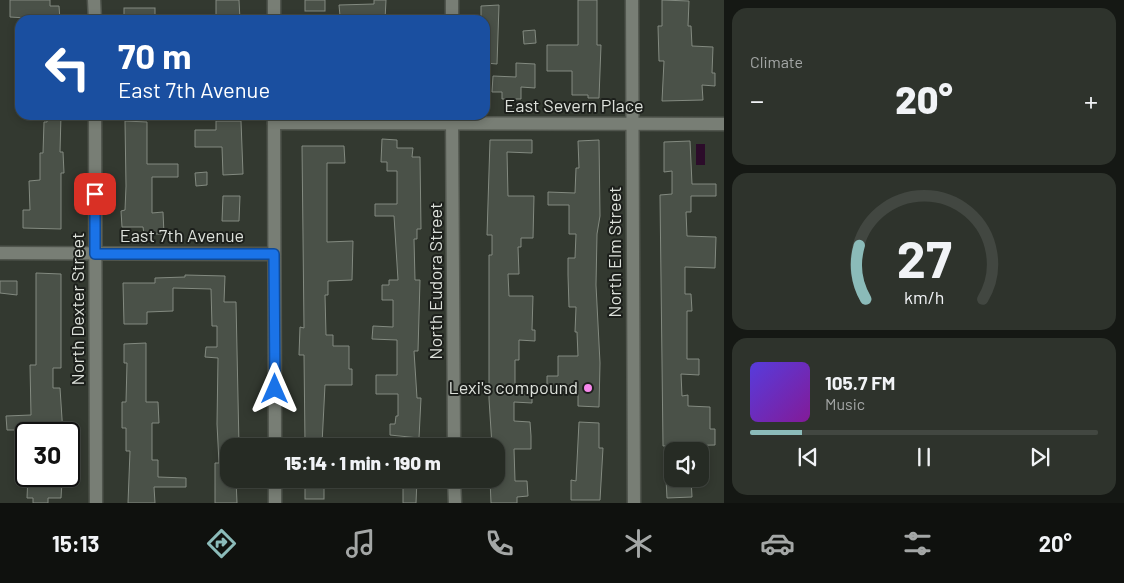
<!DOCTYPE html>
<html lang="en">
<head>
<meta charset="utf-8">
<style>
	:root { --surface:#262b24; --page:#2e332c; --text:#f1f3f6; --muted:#a4a7a6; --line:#424741; --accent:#8bbbb9 }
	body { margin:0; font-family:Barlow,sans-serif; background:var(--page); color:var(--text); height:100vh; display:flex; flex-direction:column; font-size:19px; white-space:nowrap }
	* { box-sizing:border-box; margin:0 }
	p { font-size:16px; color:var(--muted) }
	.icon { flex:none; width:28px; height:28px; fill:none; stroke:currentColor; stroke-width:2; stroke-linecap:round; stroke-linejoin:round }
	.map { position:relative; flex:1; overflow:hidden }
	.panel { display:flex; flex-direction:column; gap:8px; padding:8px; background:#151814; width:400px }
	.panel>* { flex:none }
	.top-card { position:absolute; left:15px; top:15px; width:475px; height:105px; border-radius:15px; box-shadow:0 2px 8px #0003,0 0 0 1px var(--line); background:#1a4fa0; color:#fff; overflow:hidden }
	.controls { position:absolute; left:664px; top:442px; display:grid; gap:10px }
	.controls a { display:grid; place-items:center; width:45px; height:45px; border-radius:10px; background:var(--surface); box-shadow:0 2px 8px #0003,0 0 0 1px var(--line); font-size:25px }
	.speed { position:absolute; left:15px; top:422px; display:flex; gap:10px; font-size:25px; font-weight:700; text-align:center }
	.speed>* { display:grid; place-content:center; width:65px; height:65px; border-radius:50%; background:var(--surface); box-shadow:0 2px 8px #0003,0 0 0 1px var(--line); line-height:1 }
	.speed .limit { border:2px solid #111; border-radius:8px; background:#fff; color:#111 }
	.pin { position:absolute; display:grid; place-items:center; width:42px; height:42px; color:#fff; margin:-21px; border-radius:10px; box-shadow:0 2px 8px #0006 }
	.me { position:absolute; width:55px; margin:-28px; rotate:0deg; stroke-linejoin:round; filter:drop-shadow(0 0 4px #0008) }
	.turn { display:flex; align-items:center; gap:18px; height:105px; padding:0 20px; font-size:22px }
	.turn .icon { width:65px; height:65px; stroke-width:2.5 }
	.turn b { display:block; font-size:35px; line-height:42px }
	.big { font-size:38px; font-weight:800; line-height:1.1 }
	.panel .card { flex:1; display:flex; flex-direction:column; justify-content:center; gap:8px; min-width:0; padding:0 18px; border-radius:15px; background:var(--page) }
	.panel .dial { align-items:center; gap:0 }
	.dial svg { height:130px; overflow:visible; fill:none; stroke:var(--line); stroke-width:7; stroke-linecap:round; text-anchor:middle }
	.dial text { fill:var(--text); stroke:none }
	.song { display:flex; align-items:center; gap:15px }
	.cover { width:60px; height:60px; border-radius:8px; background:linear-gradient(135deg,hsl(250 70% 55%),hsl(290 70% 35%)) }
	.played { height:5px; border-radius:2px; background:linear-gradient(90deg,var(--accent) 15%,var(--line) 15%) }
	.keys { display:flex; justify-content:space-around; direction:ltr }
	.heat { display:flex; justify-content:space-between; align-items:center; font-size:28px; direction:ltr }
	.trip { position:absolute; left:220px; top:438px; width:285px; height:50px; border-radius:15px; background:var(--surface); box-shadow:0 2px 8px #0003,0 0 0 1px var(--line); font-weight:800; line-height:50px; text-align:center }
	.menu { display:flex; height:80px; justify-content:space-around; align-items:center; background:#0f110e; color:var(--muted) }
	.menu .icon { width:35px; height:35px }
	.menu .selected { color:var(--accent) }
	.menu b { font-size:22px; color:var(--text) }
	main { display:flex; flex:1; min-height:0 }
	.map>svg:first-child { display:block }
	.water { fill:#2c0c2a }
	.building { fill:#4a5148; stroke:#838a80 }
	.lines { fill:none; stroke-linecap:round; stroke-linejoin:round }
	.street-casing { stroke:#51564e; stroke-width:15 }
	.street { stroke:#787e75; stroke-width:12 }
	.route-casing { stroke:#114b97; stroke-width:12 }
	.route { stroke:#1a73e8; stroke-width:9 }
	.poi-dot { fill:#f788ec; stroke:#1c1f1b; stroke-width:2 }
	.labels { text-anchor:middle; stroke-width:4; stroke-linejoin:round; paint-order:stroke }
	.street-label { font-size:18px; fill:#dce0da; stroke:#1c1f1b }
	.poi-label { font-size:18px; fill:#dce0da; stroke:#1c1f1b; text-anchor:end }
</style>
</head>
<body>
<main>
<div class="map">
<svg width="724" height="503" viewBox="0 0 724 503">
	<rect width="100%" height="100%" fill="#333930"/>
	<!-- water -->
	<rect class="water" x="696" y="144" width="9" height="21"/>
	<!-- building -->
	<g class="building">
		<polygon points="10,0 50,0 50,6 59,6 60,20 10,17"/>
		<polygon points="216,0 239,0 240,20 216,20"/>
		<rect x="305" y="0" width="20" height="11"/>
		<polygon points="374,0 386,0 385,20 373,20 373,16 340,16 339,5 374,4"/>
		<polygon points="578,0 597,0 597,45 601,45 599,98 588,98 588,95 572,95 572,71 547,71 547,45 578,45"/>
		<polygon points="662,0 689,1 688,26 691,26 692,46 713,47 712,73 715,73 715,86 702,85 703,100 662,101 664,61 659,61 658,26 662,26"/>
		<polygon points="499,5 497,64 485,63 485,20 481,20 481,6"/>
		<rect x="124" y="8" width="31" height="12"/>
		<polygon points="535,30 536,43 524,44 523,31"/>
		<polygon points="516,63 535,64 535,88 521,87 521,99 502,99 502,92 492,92 493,76 516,77"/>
		<polygon points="48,115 61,115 60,152 63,152 64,173 61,173 61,229 23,228 23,210 30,210 29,181 40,180 40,153 43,153 44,122 47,122"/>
		<polygon points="125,121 147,122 147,164 178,164 178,177 152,177 152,213 163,212 164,234 144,234 143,227 122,227 121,211 125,210 126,186"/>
		<polygon points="216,121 241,121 243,174 223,175 222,147 195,147 195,130 216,130"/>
		<polygon points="382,139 397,140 397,148 413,148 412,157 420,157 421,229 417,229 417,239 414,239 415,280 420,280 418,351 414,351 417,398 421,398 419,438 390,435 390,424 395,424 396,416 398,416 398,394 376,394 376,375 397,375 397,340 372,339 373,326 393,327 393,300 382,300 382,285 389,285 389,280 398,280 394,216 375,216 375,204 397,204 397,171 387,171 387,162 381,162"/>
		<polygon points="490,140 532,140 532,153 507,152 508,196 534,196 533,238 521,238 521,247 518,247 519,274 508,274 509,296 533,296 532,330 535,330 535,341 519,340 519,360 515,360 515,391 532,392 532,403 514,402 514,421 530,422 531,436 531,449 514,449 515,481 527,481 528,496 517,497 517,503 491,503 490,479 496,479 496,446 492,446 489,399 489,255 492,255 492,235 487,235"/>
		<polygon points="599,140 600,216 597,234 596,285 600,363 599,407 578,406 578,390 547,391 547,376 558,376 558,356 578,356 577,332 575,332 576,307 569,307 568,275 568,258 575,258 576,234 569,234 569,205 548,205 548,192 575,193 576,168 579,168 578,141"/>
		<polygon points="690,141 692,184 716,184 716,196 691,196 691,212 686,212 687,236 716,237 715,268 685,267 685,294 691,294 692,311 687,311 687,359 699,359 699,375 681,374 682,396 688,395 688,406 710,407 710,429 715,429 715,445 663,446 660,195 672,194 672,171 664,172 664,142"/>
		<polygon points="302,146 344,146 345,163 327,163 327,242 353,241 352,280 328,281 328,295 325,295 326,335 333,335 333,346 349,346 349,369 352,369 352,385 325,385 322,444 305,443 304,355 299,355 300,327 304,328"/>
		<polygon points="207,172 207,185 196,186 195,173"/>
		<polygon points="223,196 240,196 239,221 222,221"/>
		<polygon points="36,273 61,274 61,368 53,368 53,388 60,388 63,434 19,434 19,430 7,430 6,416 31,415 30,365 36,365"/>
		<polygon points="185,275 225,276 224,302 236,302 239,446 229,446 229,479 236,479 237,503 215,503 215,463 219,463 217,424 218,358 205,357 206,347 217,347 217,326 212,326 211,289 173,288 173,311 147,312 147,324 124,324 123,283 155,283 155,278 185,277"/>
		<polygon points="0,281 17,281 17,295 0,293"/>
		<polygon points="146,343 146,402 158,402 159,423 152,423 152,460 158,460 158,477 186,478 186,487 154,487 155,503 128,503 130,451 126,451 126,428 122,428 122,402 126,402 127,363 124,363 124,344"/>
		<polygon points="579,422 599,423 599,448 603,448 600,500 571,500 571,480 576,481"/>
		<polygon points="28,476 49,476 49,481 62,481 61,498 48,498 48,503 33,503 33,498 27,498"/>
		<rect x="305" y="479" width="19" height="20"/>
		<polygon points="403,479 417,479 416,503 403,503"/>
		<polygon points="666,479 691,479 692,497 667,498"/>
	</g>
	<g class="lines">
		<defs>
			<g id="street">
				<polyline points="94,0 95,20"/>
				<polyline points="274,0 274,20"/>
				<polyline points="452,0 452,20"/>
				<polyline points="632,0 634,503"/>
				<polyline points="95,115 96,503"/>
				<polyline points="452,115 454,446"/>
				<polyline points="274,116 275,446"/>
				<polyline points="274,123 724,124"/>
				<polyline points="0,253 274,254"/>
				<polyline points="275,479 275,503"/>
				<polyline points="454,479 455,503"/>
			</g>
		</defs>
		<!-- street casing -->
		<use href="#street" class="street-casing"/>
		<!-- street -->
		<use href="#street" class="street"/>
	</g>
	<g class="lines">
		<defs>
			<polyline id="route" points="95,194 95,254 274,254 275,389"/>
		</defs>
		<!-- route casing -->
		<use href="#route" class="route-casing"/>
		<!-- route -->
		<use href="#route" class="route"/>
	</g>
	<!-- markers -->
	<circle class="poi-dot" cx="588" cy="388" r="5"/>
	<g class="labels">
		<!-- street labels -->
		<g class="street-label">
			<text x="574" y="112">East Severn Place</text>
			<text x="182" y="242">East 7th Avenue</text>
			<text transform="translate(615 252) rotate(-90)" y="6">North Elm Street</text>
			<text transform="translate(436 281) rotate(-90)" y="6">North Eudora Street</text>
			<text transform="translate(78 309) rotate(-90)" y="6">North Dexter Street</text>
		</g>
		<!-- poi labels -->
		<g class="poi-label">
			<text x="578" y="394">Lexi's compound</text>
		</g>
	</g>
</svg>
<div class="controls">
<a><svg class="icon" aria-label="sound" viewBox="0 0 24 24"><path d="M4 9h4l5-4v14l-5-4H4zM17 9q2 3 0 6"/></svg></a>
</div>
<div class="speed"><div class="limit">30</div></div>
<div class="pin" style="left:95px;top:194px;background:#d93025"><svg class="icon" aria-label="arrive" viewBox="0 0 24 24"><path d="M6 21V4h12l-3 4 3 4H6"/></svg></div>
<svg class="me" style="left:275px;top:389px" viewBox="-20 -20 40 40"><path d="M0-17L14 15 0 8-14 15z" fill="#1a73e8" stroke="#fff" stroke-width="4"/></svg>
<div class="trip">15:14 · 1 min · 190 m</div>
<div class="top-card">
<div class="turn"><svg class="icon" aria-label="left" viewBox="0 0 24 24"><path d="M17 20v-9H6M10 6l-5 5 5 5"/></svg><div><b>70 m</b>East 7th Avenue</div></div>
</div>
</div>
<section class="panel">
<div class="card"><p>Climate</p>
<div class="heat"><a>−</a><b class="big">20°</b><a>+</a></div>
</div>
<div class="card dial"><svg viewBox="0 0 100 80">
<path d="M14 69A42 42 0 1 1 86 69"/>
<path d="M14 69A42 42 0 0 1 10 36" stroke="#8bbbb9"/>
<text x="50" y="56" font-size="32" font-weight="700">27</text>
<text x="50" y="72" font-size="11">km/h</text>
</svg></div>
<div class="card">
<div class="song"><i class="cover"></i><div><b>105.7 FM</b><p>Music</p></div></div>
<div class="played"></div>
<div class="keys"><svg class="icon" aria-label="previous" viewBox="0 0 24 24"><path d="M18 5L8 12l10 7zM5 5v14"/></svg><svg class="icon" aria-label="pause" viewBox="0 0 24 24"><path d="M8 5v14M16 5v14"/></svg><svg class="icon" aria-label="next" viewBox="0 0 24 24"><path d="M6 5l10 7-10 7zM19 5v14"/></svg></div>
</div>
</section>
</main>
<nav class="menu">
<b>15:13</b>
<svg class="icon selected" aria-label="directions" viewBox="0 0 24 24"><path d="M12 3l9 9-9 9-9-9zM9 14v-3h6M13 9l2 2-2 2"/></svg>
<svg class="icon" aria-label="music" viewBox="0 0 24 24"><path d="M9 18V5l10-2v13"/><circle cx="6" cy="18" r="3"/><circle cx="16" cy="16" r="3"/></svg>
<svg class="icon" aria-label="phone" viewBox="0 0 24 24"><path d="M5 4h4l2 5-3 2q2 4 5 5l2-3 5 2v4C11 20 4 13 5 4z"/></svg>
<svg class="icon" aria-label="climate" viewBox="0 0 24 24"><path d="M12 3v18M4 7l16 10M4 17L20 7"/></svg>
<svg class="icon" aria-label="car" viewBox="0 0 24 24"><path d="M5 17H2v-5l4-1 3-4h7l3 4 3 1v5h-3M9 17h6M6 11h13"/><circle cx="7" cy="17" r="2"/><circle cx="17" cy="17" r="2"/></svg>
<svg class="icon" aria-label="filters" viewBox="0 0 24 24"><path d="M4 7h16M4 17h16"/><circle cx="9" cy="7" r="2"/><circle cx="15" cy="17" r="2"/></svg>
<b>20°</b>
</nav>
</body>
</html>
